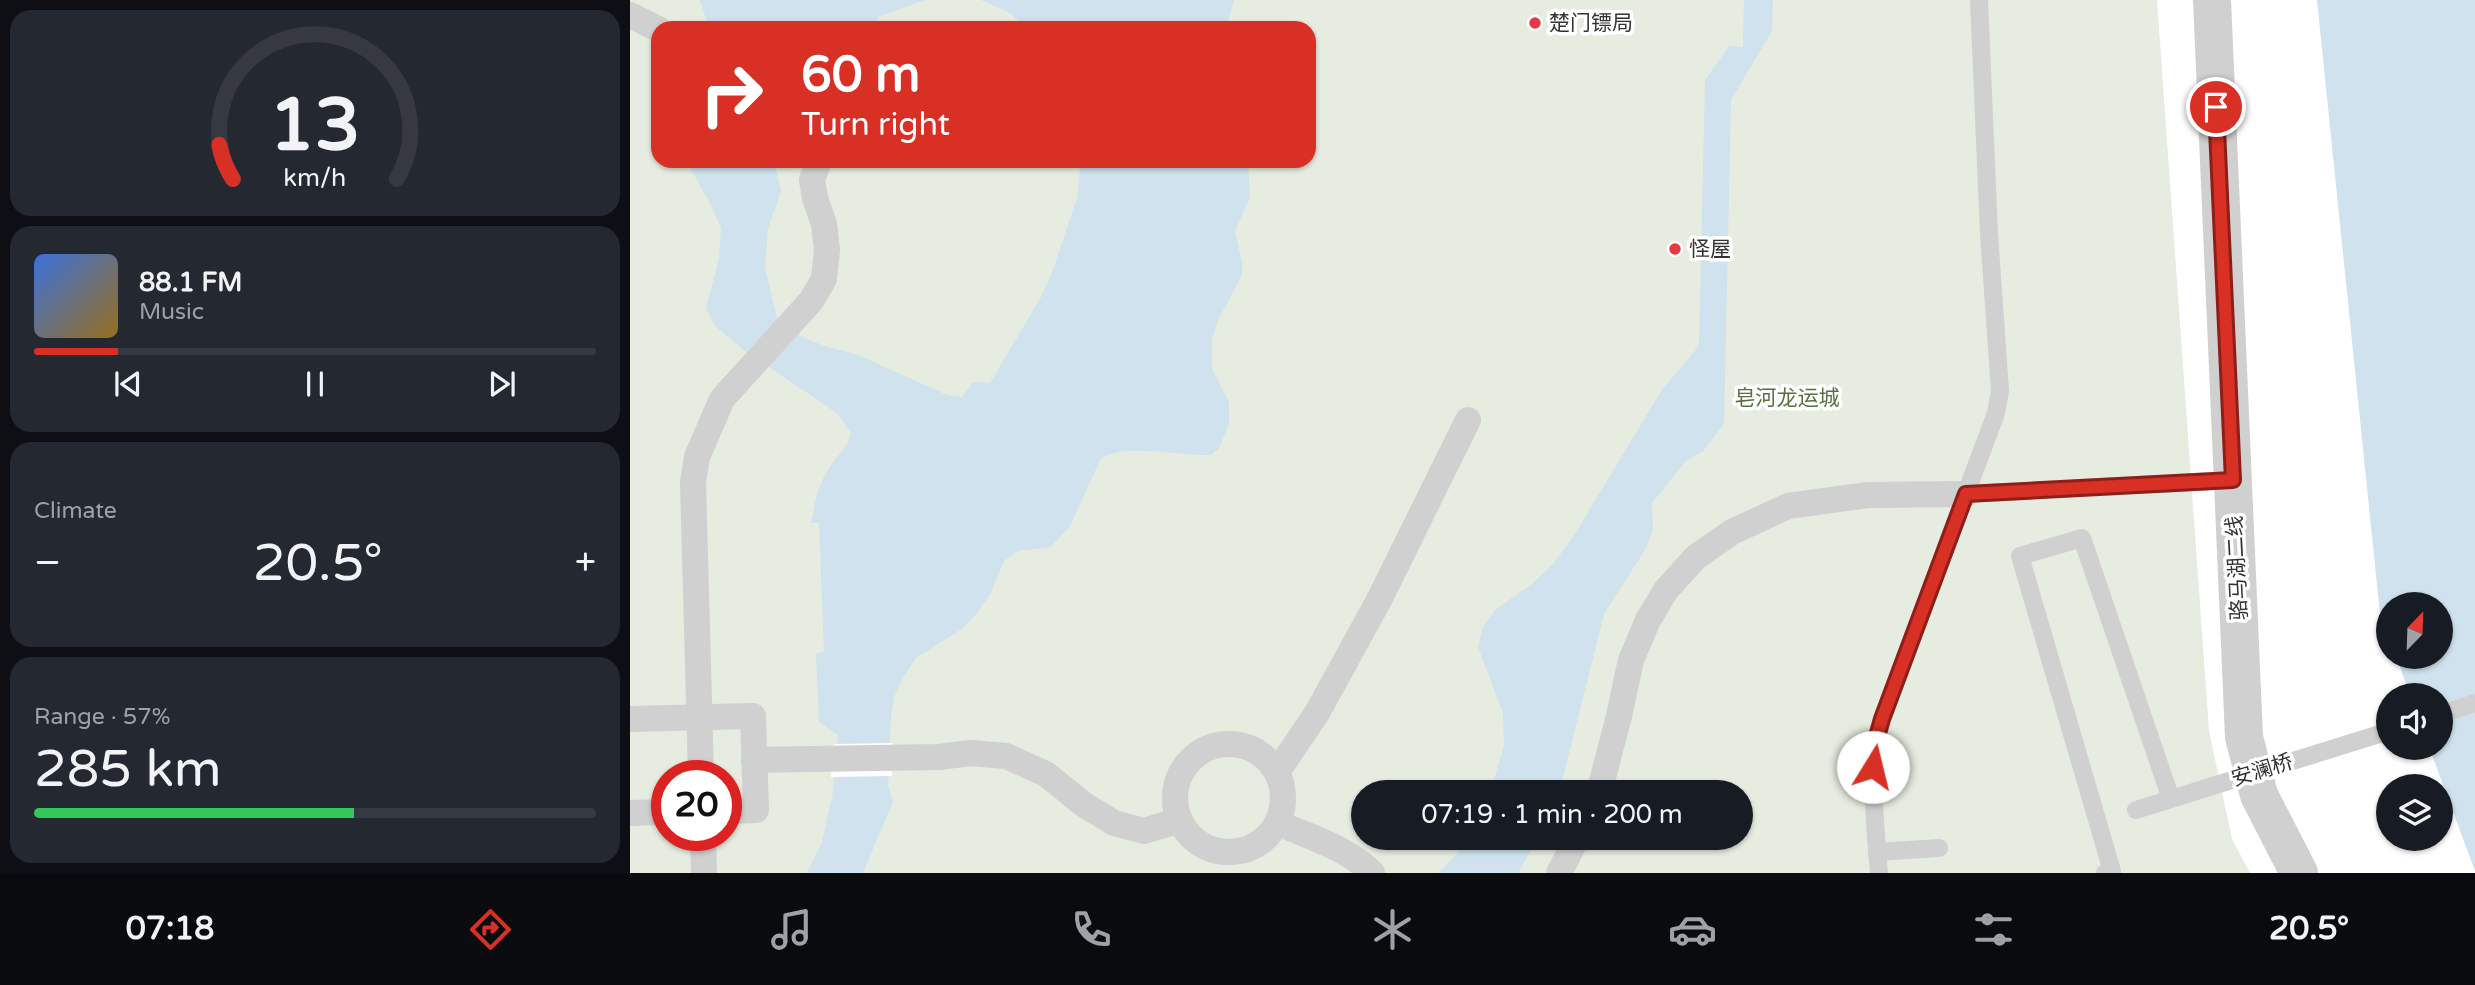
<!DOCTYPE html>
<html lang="en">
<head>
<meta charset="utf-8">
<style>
	:root { --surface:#171b24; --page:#242831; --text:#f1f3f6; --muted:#9ea1a6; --line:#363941; --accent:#d93025 }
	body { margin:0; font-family:"Varela Round","Noto Sans SC",sans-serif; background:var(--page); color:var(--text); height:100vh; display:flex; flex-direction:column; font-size:26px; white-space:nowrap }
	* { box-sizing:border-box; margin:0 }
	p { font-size:23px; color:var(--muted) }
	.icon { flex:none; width:38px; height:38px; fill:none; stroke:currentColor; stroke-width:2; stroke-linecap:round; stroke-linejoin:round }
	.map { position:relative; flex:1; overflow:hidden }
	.panel { display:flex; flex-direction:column; gap:10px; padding:10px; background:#0d0f14; width:630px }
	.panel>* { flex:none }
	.guide { position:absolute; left:21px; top:21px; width:665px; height:147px; border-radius:21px; box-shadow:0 2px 5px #0004; background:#d93025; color:#fff; overflow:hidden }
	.needle { width:46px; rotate:23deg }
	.fabs { position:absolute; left:1746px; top:592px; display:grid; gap:14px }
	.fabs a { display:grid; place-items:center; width:77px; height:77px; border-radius:50%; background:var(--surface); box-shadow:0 2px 5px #0004; font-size:35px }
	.speed { position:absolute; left:21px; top:760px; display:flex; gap:14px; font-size:35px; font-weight:700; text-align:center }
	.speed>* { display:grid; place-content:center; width:91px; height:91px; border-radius:50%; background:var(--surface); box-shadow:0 2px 5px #0004; line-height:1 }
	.speed .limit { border:10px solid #d22; background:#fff; color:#111 }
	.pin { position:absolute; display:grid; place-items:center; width:60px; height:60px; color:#fff; margin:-30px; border:4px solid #fff; border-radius:50%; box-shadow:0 2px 7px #0007 }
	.me { position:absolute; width:77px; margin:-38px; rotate:9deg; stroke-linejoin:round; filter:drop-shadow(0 0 5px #0008) }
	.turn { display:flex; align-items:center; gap:24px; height:147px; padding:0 35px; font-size:32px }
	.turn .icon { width:91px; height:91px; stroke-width:2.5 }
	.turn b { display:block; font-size:49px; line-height:60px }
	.big { font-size:52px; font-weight:600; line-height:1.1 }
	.panel .card { flex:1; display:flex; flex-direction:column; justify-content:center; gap:10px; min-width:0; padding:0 24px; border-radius:21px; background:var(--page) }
	.panel .dial { align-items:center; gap:0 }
	.dial svg { height:182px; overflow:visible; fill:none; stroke:var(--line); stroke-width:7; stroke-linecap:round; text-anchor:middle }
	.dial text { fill:var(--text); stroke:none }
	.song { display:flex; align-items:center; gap:21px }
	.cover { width:84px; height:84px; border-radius:10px; background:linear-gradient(135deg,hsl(220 70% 55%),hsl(40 70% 35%)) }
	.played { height:7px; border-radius:4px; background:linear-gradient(90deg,var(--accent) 15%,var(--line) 15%) }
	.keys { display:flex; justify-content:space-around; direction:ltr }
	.heat { display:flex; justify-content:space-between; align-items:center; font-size:38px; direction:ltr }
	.charge { height:10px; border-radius:5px; background:linear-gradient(90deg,#34c759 57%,var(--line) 0) }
	.trip { position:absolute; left:721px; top:780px; width:402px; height:70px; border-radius:35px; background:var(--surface); box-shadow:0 2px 5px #0004; font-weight:600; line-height:70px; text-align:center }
	.tab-bar { display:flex; height:112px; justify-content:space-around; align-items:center; background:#090b0e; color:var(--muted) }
	.tab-bar .icon { width:49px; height:49px }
	.tab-bar .active { color:var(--accent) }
	.tab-bar b { font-size:32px; color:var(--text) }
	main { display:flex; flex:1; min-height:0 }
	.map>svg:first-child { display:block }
	.green { fill:#e6ecdf; fill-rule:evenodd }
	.water { fill:#cfe2ee }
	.pier { fill:#fff }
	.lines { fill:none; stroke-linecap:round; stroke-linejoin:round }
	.service { stroke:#d0d0d0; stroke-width:18 }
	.pedestrian { stroke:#d0d0d0; stroke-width:26 }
	.tertiary { stroke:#d0d0d0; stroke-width:38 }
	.route-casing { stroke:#8d1f18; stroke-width:18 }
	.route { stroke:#d93025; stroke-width:12 }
	.poi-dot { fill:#e63946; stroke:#fff; stroke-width:2.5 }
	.labels { text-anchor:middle; stroke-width:7; stroke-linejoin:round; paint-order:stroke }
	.poi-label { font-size:21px; fill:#333; stroke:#fff; text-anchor:start }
	.park-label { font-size:21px; fill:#56703f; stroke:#fff }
	.street-label { font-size:21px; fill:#333; stroke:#fff }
</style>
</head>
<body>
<main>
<section class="panel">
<div class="card dial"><svg viewBox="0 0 100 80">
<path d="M14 69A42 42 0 1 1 86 69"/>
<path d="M14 69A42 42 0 0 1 8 54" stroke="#d93025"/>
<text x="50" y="56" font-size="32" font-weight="700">13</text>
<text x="50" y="72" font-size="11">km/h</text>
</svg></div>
<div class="card">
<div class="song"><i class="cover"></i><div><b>88.1 FM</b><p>Music</p></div></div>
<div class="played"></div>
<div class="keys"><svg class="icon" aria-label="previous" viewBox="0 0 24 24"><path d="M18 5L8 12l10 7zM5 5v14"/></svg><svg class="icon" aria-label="pause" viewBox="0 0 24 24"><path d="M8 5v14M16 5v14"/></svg><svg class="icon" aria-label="next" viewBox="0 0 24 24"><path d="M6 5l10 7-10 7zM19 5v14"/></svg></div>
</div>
<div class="card"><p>Climate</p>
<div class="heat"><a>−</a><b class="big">20.5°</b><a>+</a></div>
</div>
<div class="card"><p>Range · 57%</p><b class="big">285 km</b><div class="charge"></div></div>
</section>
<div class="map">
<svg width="1845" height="873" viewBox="0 0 1845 873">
	<rect width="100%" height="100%" fill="#fff"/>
	<!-- green -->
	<path class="green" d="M0,0h1527l52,731 23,108 18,34h-1620zM28,28h651v133h-651zM37,775h59v60h-59zM733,793h378v45h-378z"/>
	<!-- water -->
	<g class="water">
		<polygon points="70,0 295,0 250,16 241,28 79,28"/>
		<polygon points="351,0 604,0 596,28 397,28 380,13"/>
		<polygon points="1114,0 1143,0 1142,31 1101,100 1094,424 1073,451 1056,461 1022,503 1023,529 1015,550 974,614 929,793 860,793 874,746 873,713 848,647 853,627 865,610 902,584 923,564 943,537 1033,388 1065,351 1069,344 1075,80 1099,46 1113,47"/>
		<polygon points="1687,0 1845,0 1845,871 1799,747 1811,747 1811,695 1780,695 1766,656 1811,656 1811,604 1759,604 1759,637 1750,614"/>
		<path d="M56,161h88l7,30 -13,38 -3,38 12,51 25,19 25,10 29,7 91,41 15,2 11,-15 17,1 51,-86 12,-27 24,-72 3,-29 -4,-8h172l2,36 -15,34 7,32v12l-24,45 -6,19v30l17,33v22l-10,24 -8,7c-33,1 -81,-12 -110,3l-31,68 -19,21 -33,4 -14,10 -14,33 -13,19 -15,16 -45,28 -13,19 -10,21 -3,19 -3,70 5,15 -30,72h-56l15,-31 11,-50 5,-57 -19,-13 -3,-68 8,-3 -5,-128h-8c3,-17 7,-38 17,-53 8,-14 20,-22 23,-37l-13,-19 -97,-66 -26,-22 -9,-18 13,-49 2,-31 -10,-23z"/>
		<polygon points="837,838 908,838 888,873 809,873 832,848"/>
	</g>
	<!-- pier -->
	<polygon class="pier" points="263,743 262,776 201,777 204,744"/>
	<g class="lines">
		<!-- service -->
		<g class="service">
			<polyline points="1336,494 1603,480"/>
			<polyline points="1811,714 1845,703"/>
			<polyline points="1506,810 1759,731"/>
			<polyline points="1247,852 1309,848"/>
			<path d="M1249,873c-4,-53 -11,-102 3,-154l114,-306 4,-22 -11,-157 -10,-234"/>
			<polyline points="1475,873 1482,871 1390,556 1452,538 1541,799"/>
		</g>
		<!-- pedestrian -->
		<g class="pedestrian">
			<polyline points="0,15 28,29"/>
			<polyline points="0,719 123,716 126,810 96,811"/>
			<circle cx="599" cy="798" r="54"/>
			<polyline points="124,760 309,757 340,753 376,756 416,774 453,804 484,823 514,831 550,820"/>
			<polyline points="647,772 687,713 749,600 838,420"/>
			<polyline points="71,775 63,482 67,457 92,399 181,301 194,279 197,250 194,224 185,198 182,180 189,161"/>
			<polyline points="969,793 989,716 1001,660 1018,620 1036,590 1066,557 1102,532 1158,506 1238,495 1336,494"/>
			<polyline points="0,813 37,812"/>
			<path d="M648,823c31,14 70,25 94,50"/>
			<polyline points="73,835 74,873"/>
			<polyline points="929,873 947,838"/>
		</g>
		<!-- tertiary -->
		<polyline class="tertiary" points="1582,0 1614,737 1629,795 1669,873"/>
	</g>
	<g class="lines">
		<defs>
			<polyline id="route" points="1243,767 1244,747 1252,719 1336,494 1603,480 1586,107"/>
		</defs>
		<!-- route casing -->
		<use href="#route" class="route-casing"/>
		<!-- route -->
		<use href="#route" class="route"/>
	</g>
	<!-- markers -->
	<g class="poi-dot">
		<circle cx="905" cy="23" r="7"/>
		<circle cx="1045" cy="249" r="7"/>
	</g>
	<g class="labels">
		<!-- poi labels -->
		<g class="poi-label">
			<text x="919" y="30">楚门镖局</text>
			<text x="1059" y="256">怪屋</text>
		</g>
		<!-- park labels -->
		<g class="park-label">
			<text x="1157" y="405">皂河龙运城</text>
		</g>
		<!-- street labels -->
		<g class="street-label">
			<text transform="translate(1607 568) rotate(-93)" y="7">骆马湖二线</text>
			<text transform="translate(1632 770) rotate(-17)" y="7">安澜桥</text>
		</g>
	</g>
</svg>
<div class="fabs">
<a><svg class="needle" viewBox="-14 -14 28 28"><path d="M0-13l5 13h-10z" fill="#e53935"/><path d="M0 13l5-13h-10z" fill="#9ea1a6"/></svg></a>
<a><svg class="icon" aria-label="sound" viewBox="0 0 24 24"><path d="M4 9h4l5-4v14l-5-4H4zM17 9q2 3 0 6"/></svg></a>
<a><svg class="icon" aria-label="layers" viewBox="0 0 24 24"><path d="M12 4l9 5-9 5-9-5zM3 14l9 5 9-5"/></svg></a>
</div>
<div class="speed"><div class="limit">20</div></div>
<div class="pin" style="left:1586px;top:107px;background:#d93025"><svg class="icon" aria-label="arrive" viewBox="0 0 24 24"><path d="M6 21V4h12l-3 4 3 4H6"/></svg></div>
<svg class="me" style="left:1243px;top:767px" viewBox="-20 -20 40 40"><circle r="19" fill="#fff"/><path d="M0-13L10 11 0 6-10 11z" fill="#d93025"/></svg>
<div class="trip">07:19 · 1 min · 200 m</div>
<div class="guide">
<div class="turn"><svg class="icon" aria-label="right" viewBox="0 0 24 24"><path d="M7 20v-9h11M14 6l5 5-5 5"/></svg><div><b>60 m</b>Turn right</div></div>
</div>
</div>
</main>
<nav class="tab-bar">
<b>07:18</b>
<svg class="icon active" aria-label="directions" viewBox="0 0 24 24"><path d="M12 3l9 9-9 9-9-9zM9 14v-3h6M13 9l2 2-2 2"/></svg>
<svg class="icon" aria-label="music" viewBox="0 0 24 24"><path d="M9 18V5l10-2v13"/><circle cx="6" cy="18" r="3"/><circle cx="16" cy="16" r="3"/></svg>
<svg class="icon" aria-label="phone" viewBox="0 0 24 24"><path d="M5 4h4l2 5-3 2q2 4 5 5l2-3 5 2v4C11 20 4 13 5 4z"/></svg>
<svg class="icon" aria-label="climate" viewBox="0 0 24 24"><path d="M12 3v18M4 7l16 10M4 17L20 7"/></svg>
<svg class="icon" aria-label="car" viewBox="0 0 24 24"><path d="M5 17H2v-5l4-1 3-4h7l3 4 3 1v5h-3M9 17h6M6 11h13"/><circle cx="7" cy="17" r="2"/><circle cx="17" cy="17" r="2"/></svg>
<svg class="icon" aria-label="filters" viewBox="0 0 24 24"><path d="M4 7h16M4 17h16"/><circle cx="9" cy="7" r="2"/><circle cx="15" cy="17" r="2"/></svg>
<b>20.5°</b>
</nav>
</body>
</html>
